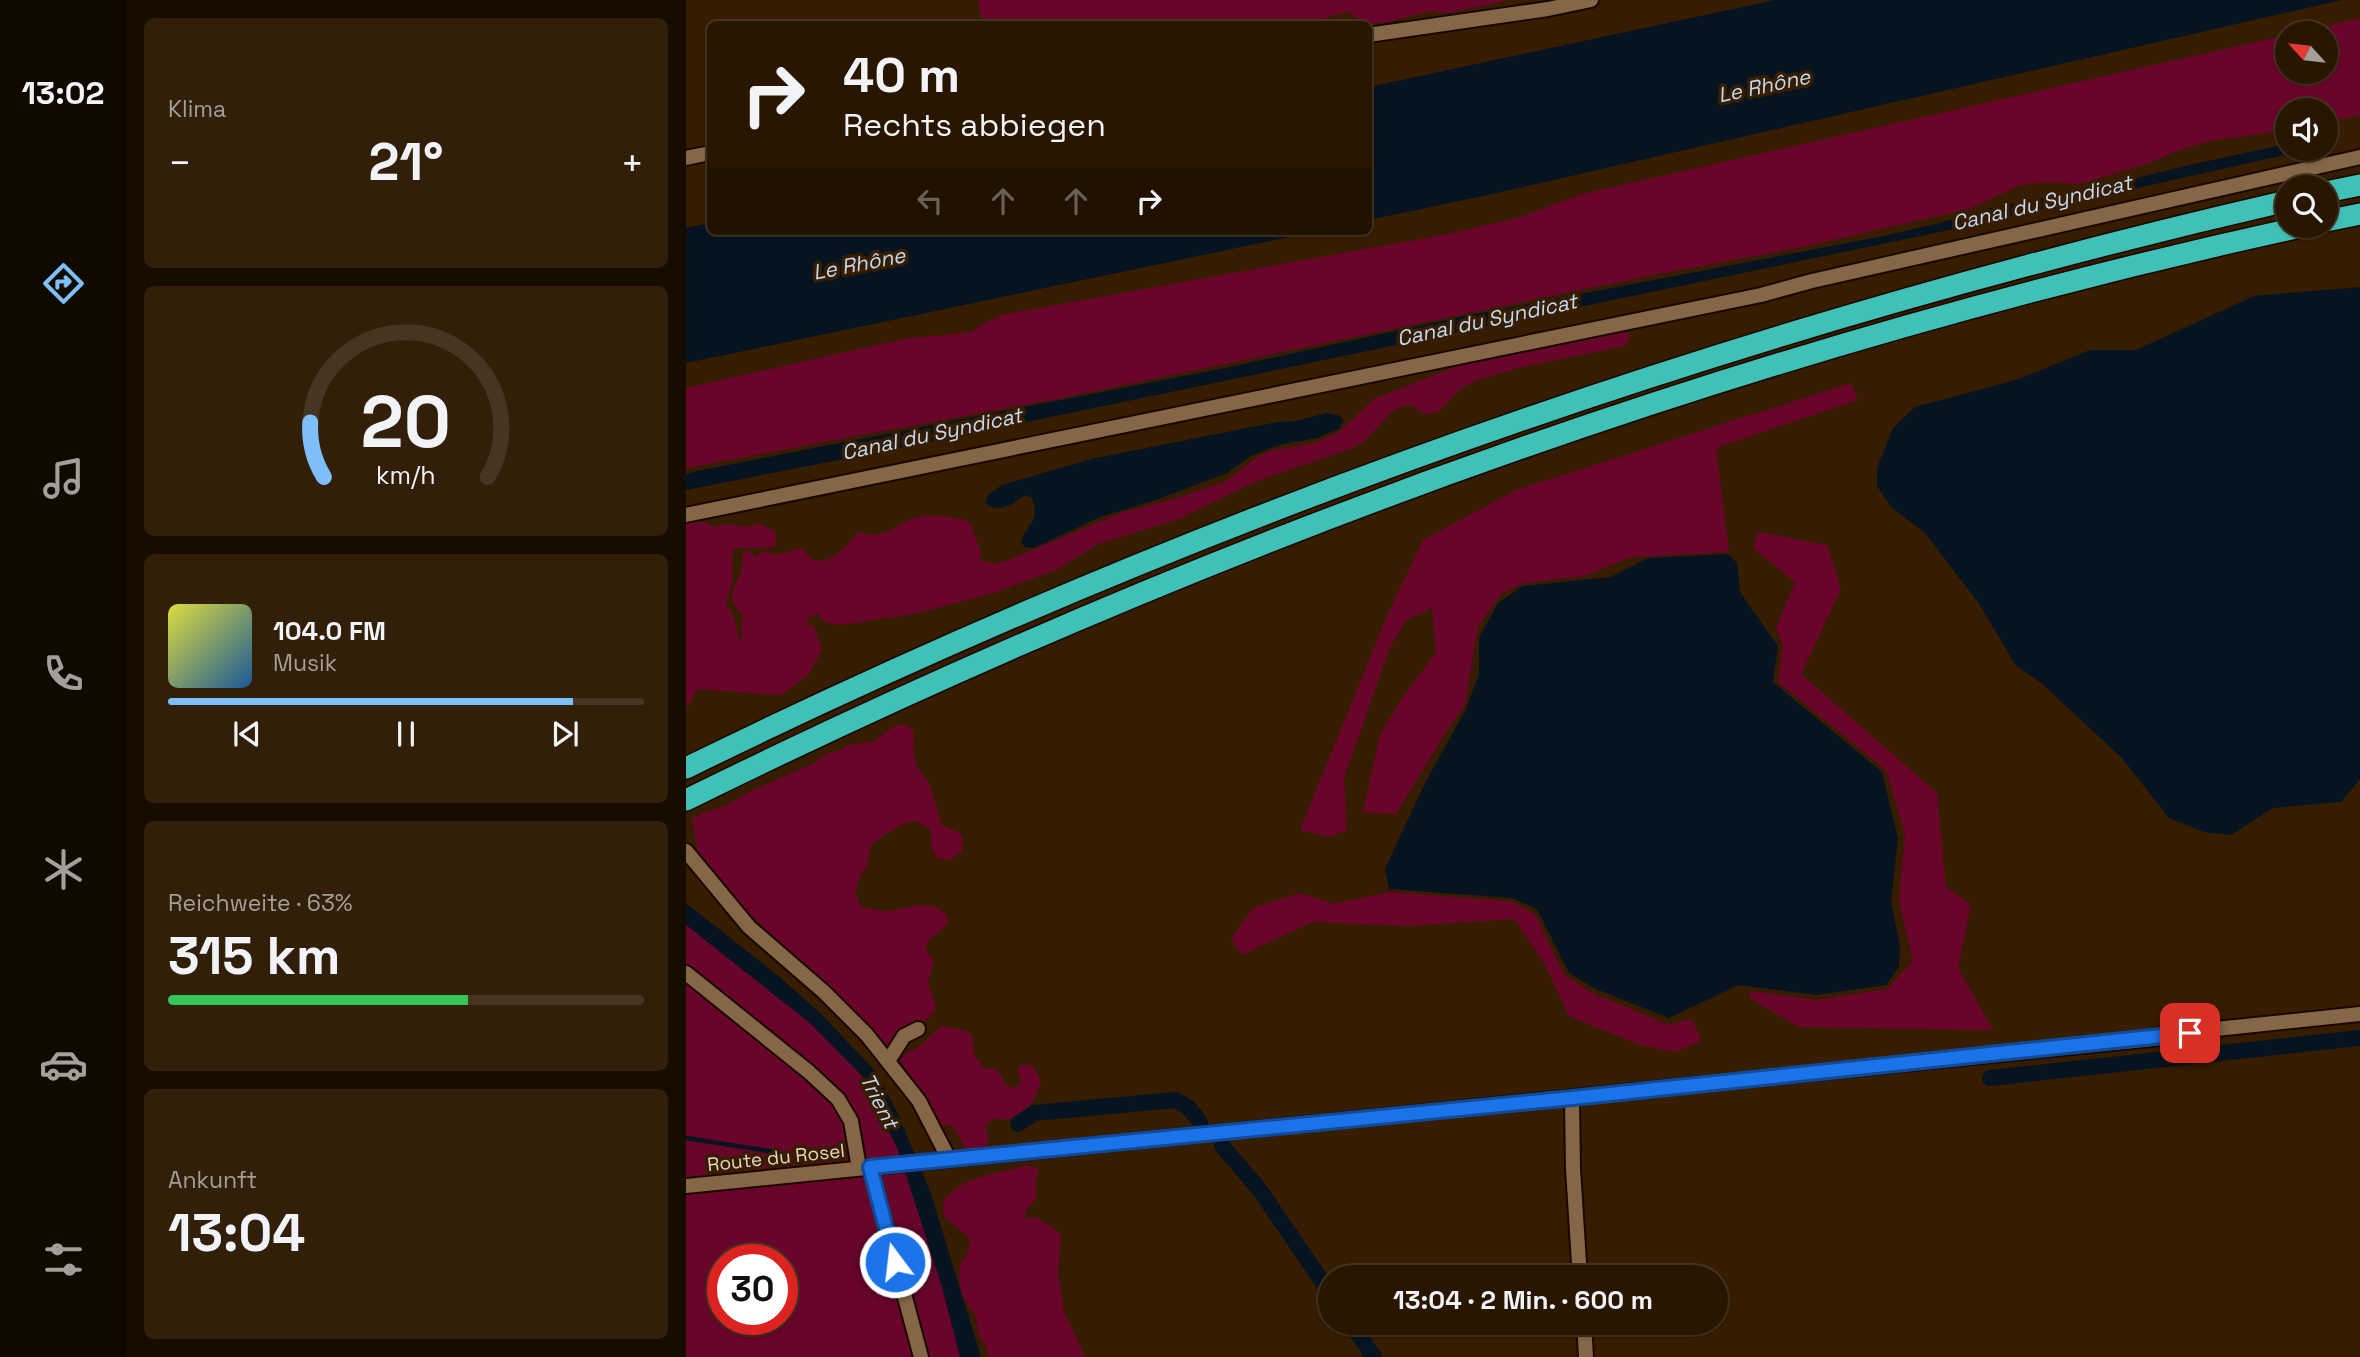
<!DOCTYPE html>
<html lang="de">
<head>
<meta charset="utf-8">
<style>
	:root { --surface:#291600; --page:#311f0a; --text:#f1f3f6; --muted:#a59f99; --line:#453522; --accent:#7ebef9 }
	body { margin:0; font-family:"Space Grotesk",sans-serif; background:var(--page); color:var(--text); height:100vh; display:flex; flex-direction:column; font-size:26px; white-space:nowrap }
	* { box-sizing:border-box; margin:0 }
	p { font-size:23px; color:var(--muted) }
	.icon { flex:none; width:38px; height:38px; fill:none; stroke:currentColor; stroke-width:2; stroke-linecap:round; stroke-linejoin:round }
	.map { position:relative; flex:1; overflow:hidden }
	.details { display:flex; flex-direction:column; gap:18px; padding:18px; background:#170c00; width:560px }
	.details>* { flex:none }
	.banner { position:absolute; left:21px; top:21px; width:665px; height:214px; border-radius:10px; box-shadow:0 2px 5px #0004,0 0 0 2px var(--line); background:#291600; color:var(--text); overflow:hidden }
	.needle { width:46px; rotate:297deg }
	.tools { position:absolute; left:1589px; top:21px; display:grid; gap:14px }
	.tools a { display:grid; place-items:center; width:63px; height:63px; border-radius:50%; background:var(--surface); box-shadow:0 2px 5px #0004,0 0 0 2px var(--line); font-size:35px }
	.speed { position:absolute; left:21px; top:1244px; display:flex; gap:14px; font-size:35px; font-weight:700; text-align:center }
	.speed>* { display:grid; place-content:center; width:91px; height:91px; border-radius:50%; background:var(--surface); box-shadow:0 2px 5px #0004,0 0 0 2px var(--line); line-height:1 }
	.speed .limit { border:10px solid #d22; background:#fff; color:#111 }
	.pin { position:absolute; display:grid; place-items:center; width:60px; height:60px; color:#fff; margin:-30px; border-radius:14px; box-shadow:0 4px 10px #0006 }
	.me { position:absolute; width:77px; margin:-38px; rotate:345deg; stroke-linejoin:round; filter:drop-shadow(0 0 5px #0008) }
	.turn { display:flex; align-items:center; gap:24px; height:147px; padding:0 21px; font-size:32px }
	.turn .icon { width:91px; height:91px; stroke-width:2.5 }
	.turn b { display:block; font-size:49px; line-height:60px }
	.lanes { display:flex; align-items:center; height:66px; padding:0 21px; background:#0003; justify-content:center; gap:35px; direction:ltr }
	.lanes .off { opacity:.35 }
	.big { font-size:52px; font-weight:700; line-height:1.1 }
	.details .tile { flex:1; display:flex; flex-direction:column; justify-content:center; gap:10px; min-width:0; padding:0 24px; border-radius:10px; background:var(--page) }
	.details .dial { align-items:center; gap:0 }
	.dial svg { height:182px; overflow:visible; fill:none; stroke:var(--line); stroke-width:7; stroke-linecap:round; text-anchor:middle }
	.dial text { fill:var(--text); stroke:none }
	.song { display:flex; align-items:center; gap:21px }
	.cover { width:84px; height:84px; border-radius:10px; background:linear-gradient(135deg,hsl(60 70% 55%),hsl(210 70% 35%)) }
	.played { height:7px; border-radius:4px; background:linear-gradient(90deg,var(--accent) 85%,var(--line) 85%) }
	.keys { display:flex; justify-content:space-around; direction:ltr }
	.heat { display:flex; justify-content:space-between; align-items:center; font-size:38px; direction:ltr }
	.charge { height:10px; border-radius:5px; background:linear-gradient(90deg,#34c759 63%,var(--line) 0) }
	.trip { position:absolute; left:632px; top:1265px; width:410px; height:70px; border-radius:35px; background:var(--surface); box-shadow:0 2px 5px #0004,0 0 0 2px var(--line); font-weight:700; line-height:70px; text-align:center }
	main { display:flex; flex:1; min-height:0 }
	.tab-bar { display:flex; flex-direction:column; width:126px; justify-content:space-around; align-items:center; background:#100900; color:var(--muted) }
	.tab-bar .icon { width:49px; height:49px }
	.tab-bar .selected { color:var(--accent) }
	.tab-bar b { font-size:32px; color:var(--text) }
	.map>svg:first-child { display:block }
	.green { fill:#69052a; fill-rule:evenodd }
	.water { fill:#061421 }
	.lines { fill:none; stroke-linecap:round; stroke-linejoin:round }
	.stream { stroke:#061421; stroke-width:4.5 }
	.canal { stroke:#061421; stroke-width:16 }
	.minor-casing { stroke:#1a0800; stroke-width:18 }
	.motorway-casing { stroke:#1a0800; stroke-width:24 }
	.minor { stroke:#856747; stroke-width:14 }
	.motorway { stroke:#40c1b7; stroke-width:21 }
	.route-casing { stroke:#114b97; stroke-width:18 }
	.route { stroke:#1a73e8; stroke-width:12 }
	.labels { text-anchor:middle; stroke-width:7; stroke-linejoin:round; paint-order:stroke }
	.street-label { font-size:19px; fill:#e5d4c3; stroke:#371d00 }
	.water-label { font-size:21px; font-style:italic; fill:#c4daf1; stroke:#371d00 }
</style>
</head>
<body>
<main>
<nav class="tab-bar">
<b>13:02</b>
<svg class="icon selected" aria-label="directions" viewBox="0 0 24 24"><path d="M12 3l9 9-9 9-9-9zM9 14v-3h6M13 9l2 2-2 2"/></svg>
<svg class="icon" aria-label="music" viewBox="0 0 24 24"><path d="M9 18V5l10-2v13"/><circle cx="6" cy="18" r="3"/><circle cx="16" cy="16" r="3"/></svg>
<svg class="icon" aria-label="phone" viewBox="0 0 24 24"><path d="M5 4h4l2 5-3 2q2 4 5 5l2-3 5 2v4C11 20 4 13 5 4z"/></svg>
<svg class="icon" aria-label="climate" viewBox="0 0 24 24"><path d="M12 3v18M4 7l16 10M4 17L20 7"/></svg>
<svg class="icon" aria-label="car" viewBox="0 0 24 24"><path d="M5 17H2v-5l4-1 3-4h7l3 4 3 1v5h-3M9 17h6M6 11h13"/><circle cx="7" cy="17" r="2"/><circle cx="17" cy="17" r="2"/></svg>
<svg class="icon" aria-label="filters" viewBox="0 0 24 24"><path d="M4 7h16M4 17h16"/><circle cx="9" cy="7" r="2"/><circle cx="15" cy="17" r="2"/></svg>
</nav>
<section class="details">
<div class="tile"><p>Klima</p>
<div class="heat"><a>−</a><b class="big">21°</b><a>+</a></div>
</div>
<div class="tile dial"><svg viewBox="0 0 100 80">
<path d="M14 69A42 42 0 1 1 86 69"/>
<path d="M14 69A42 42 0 0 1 8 45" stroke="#7ebef9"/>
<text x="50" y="56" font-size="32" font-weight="700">20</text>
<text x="50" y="72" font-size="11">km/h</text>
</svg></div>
<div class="tile">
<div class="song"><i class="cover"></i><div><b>104.0 FM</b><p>Musik</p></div></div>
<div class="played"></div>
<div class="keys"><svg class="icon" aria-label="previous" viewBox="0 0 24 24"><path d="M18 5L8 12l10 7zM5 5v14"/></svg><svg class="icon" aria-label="pause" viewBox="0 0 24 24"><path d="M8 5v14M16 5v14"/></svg><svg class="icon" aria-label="next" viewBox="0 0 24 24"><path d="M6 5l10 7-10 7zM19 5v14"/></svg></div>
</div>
<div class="tile"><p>Reichweite · 63%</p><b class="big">315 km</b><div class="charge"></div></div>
<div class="tile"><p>Ankunft</p><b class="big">13:04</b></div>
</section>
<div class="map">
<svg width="1674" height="1357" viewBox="0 0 1674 1357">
	<rect width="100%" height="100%" fill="#371d00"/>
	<!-- green -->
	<g class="green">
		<polygon points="292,0 823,0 762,13 744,11 698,23 681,23 661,12 644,16 632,24 314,24 303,19 296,20"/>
		<polygon points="1674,18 1674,115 1640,123 1640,110 1601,110 1601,130 1530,140 1498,148 1463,163 1394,184 1359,182 1335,185 1282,209 1112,248 972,274 375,398 0,468 0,388 218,339 286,332 293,326 315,315 757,235 832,218 896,194 1601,35 1601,72 1640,72 1640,33 1609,33"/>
		<path d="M938,329l5,4 1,6 -5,7 -107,22 -41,12 -17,9 -20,21 -11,4 -8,-2 -9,-7 -11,1 -10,6 -27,30 -14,7 -93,32 -76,37 -83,26 -40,25 -61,23 -79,21 -77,12 -16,-3 -8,-9 -8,5 -4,8 8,-2 9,26 -14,25 -27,20 -84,-6 -11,20v-186l20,-1 7,5 14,-3 21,3 11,-3 16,7 1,15c-15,4 -28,0 -43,3l-1,34 -6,21 7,11 6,23 4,1 -2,-9 2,-15c-17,-17 -11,-22 -3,-40 3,-7 2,-14 3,-22l4,-3 9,7c8,-9 13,-4 22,-2l22,-7c6,3 7,8 12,11 19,8 36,-15 46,-27 30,9 32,-6 57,-14 16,-6 35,0 51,2l5,6 11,29 -3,5 16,4 11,-3 117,-49 51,-13 52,-18 33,-25 11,-5 48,-9 21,-10 35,-33 93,-37 62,-15z"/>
		<polygon points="1165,383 1172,400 1030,448 1043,552 945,557 898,576 837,583 815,594 792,626 779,705 761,730 710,814 677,812 694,735 715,700 750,652 746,608 720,620 703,649 658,778 661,830 643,837 614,830 701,616 737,540 830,490"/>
		<polygon points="1072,532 1141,545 1155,589 1115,674 1251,793 1260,887 1285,905 1272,968 1307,1030 1112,1027 1064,998 1064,991 1131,1000 1201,989 1227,961 1213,900 1219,834 1200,770 1092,682 1097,646 1090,628 1109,582 1067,548"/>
		<path d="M218,724l9,5 2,35 14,19 13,42 16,7 5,6 -1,13 -12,9 -13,-2 -5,-8 -2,-21c-5,-3 -10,-8 -17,-8 -10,1 -34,17 -42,24l-4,23 -5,4 -7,20 6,15c10,2 18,4 28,4 23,-3 39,-13 58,4l1,9c-9,9 -18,12 -23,24l9,13 -6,21 8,25c-10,25 -35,10 -43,39l-6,3 -137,-135 -27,-33 -24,-22 -7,-40 8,-5 25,-8 24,-14 63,-28 16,-11 13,-3 6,-5 26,-3 20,-15z"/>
		<polygon points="703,892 824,901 849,914 878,974 906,993 983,1025 1006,1019 1015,1041 989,1052 954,1045 883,1016 859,965 828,919 722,926 626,922 556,955 545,939 567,908 614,893 647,904"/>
		<path d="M0,912l110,91 70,73 40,73 64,208h-284zM37,1260h59v60h-59z"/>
		<path d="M258,1026l23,5 6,6v15l11,17h13l9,16 7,3 5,-2 3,-7 -3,-7 1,-6 8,-2 6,3 8,14c-6,22 -21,45 -49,37l-7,8 4,13 -3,7 -12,5 -9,-3 -10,-19 -5,-4 -10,1 -14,-7 -3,-9 2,-14 -3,-6 -12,-11 -9,-19c5,-10 12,-8 19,-14 9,-7 13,-15 24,-20z"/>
		<path d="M342,1165l11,4 -4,14 2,15 -10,11 -3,10 11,-2 20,12 6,7 -3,36 6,40 21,45h-97l-2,-11 -7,-11 -4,-20 -13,-19 -2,-9 -1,-18 3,-8 5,-5 3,-17 -26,-23 -1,-13c14,-27 58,-30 85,-38z"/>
	</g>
	<!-- water -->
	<g class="water">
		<polygon points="1089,0 1656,0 811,193 683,220 683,87"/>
		<polygon points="1601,144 1601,149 1626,149 1249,233 249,441 0,490 0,474 11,471 544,367 769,318 1198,236 1250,224 1308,207 1406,189 1503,165"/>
		<polygon points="24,223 24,231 632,231 0,363 0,228"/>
		<polygon points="1674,287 1674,779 1655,802 1587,808 1545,835 1518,832 1483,818 1436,758 1354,682 1330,666 1292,602 1239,533 1206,508 1191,486 1191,468 1207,428 1229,407 1333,379 1404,350 1450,350 1568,296"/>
		<path d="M641,413l11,2 6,5 -5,9 -22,9 -35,6 -31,12 -24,17 -74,28 -53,16 -66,31 -9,-1 -4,-4c5,-20 20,-20 11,-45l-7,-3c-12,9 -28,20 -40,7l3,-7 14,-10 89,-26 186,-37 19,-1z"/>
		<polygon points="1042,554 1051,563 1054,592 1092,646 1087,682 1196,772 1212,838 1205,902 1214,946 1213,967 1200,985 1130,995 1053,985 983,1018 910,989 883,973 851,909 825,898 703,889 699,869 739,783 779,711 793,674 793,638 812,603 837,586 925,577 962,558"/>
		<polygon points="0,903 95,978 138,1017 190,1072 212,1114 244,1191 295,1357 274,1357 256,1287 212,1150 176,1076 125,1024 0,925"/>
	</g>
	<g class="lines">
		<!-- stream -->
		<polyline class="stream" points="0,1138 95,1153"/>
		<!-- canal -->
		<g class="canal">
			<polyline points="1304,1078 1674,1038"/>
			<polyline points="332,1124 348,1113 489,1100 502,1107 514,1122"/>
			<polyline points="536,1146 573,1189 644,1293"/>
			<polyline points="664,1323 688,1357"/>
		</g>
		<defs>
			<g id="minor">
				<polyline points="682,35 862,9 905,0"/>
				<polyline points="0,158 24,153"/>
				<polyline points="0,515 1075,295 1126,281 1674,157"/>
				<polyline points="0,851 63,927 138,992 181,1035 233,1101 263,1159"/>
				<polyline points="0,973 123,1072 152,1099 165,1121 173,1168"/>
				<polyline points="202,1061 218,1036 232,1029"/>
				<polyline points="886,1098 887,1169 894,1278"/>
				<polyline points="184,1167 235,1357"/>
				<polyline points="0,1186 1466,1039 1530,1029 1674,1014"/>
				<polyline points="898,1323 900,1357"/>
			</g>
			<g id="motorway">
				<polyline points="1640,192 1674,185"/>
				<polyline points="1640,221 1674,214"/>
				<path d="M0,768c513,-252 1044,-439 1601,-567"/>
				<path d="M0,800c515,-254 1058,-452 1619,-574"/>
			</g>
		</defs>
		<!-- minor casing -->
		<use href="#minor" class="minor-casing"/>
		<!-- motorway casing -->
		<use href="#motorway" class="motorway-casing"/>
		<!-- minor -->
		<use href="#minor" class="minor"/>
		<!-- motorway -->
		<use href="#motorway" class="motorway"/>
	</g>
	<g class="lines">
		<defs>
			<polyline id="route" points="209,1262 184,1167 886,1098 1504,1033"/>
		</defs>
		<!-- route casing -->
		<use href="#route" class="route-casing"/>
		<!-- route -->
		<use href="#route" class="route"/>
	</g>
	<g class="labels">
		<!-- street labels -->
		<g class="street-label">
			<text transform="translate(90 1157) rotate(-6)" y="7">Route du Rosel</text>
		</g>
		<!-- water labels -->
		<g class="water-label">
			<text transform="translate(1078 86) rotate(-12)" y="7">Le Rhône</text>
			<text transform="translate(1356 203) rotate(-13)" y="7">Canal du Syndicat</text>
			<text transform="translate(173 264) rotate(-11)" y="7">Le Rhône</text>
			<text transform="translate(801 320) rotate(-12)" y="7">Canal du Syndicat</text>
			<text transform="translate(246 434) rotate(-12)" y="7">Canal du Syndicat</text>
			<text transform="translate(193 1101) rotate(63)" y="7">Trient</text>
		</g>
	</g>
</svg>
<div class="tools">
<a><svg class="needle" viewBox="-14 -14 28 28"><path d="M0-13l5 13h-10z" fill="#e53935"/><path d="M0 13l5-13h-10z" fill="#a59f99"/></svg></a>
<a><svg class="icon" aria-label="sound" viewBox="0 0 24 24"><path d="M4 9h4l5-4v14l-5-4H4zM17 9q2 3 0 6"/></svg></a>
<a><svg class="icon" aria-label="search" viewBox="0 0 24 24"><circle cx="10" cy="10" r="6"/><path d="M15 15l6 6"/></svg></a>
</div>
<div class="speed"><div class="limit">30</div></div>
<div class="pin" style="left:1504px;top:1033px;background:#d93025"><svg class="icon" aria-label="arrive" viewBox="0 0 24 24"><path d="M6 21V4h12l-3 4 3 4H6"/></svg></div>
<svg class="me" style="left:209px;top:1262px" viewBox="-20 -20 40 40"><circle r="17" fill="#1a73e8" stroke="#fff" stroke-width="3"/><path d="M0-11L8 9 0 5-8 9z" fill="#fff"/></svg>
<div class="trip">13:04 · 2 Min. · 600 m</div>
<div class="banner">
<div class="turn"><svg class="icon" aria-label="right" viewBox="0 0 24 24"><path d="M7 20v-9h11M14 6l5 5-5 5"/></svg><div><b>40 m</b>Rechts abbiegen</div></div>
<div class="lanes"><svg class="icon off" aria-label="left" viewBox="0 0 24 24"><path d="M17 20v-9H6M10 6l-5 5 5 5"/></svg><svg class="icon off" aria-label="ahead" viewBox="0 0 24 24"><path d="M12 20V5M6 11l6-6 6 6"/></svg><svg class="icon off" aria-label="ahead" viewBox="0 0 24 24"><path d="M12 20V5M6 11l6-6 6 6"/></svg><svg class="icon" aria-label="right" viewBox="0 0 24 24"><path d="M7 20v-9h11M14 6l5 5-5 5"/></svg></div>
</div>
</div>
</main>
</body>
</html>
